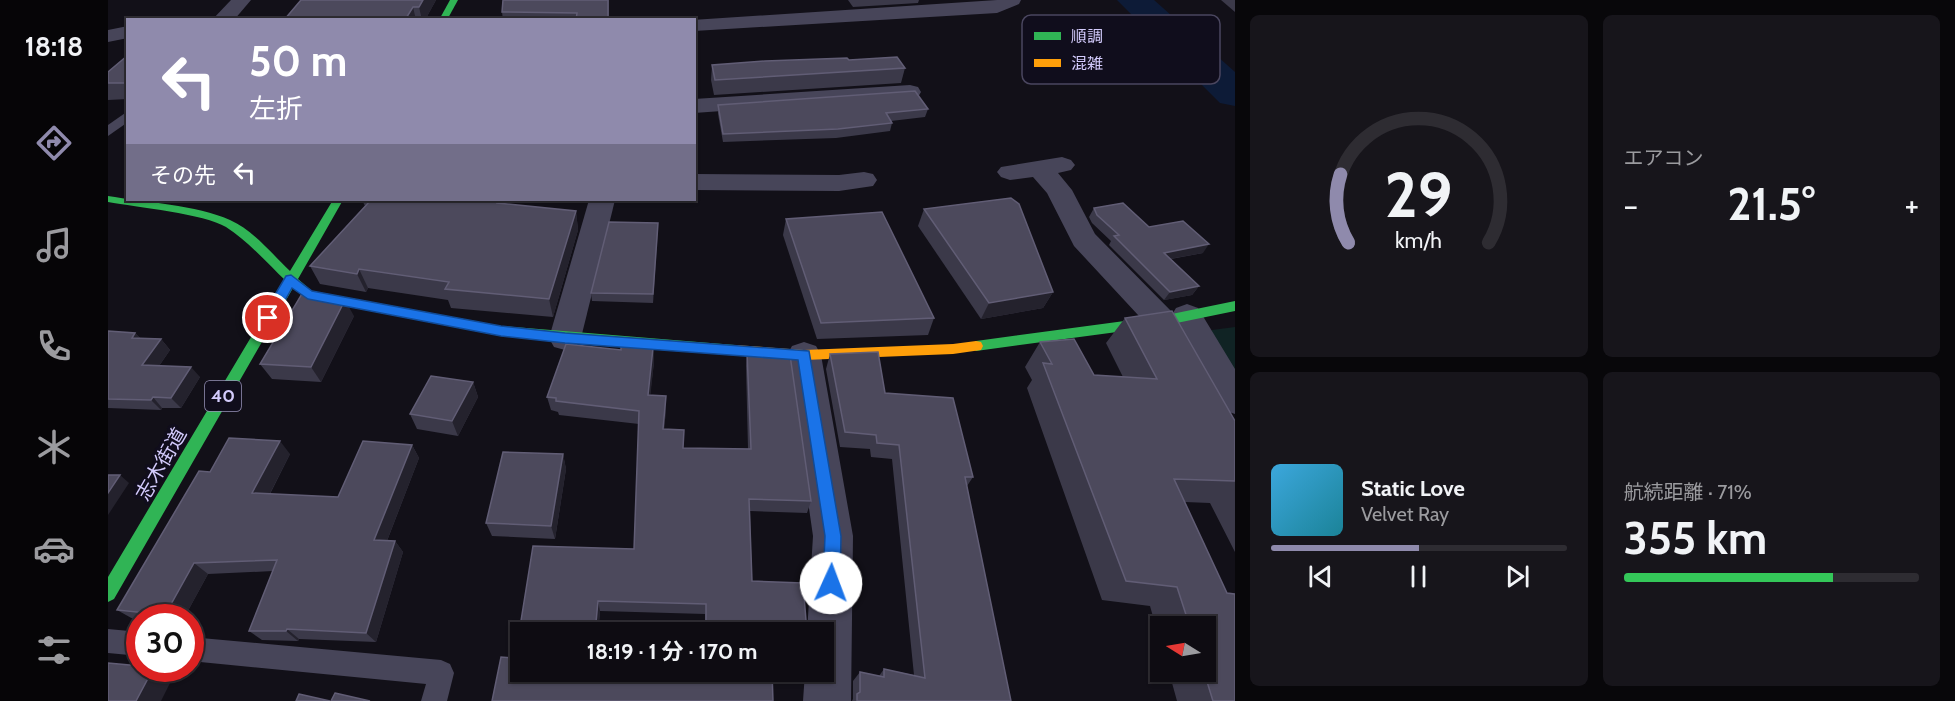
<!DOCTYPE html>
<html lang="ja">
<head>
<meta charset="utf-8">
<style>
	:root { --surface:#0e0c12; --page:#17151b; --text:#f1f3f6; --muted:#9b9b9f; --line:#2e2c32; --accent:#8f8aac }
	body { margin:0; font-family:Cabin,"Noto Sans JP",sans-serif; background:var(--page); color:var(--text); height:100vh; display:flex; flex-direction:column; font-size:22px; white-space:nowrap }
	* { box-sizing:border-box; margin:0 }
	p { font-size:20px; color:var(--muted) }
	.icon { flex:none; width:33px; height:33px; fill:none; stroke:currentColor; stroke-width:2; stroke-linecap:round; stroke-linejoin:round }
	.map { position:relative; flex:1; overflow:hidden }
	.side { display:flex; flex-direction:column; gap:15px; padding:15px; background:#08070a; width:720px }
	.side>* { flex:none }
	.guide { position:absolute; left:18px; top:18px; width:570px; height:183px; border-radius:0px; box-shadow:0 2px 4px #0004,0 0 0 2px var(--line); background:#8f8aac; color:#fff; overflow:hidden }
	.needle { width:39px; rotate:281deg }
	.fabs { position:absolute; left:1042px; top:616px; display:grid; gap:12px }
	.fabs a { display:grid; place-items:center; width:66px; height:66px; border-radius:0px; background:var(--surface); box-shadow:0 2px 4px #0004,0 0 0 2px var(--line); font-size:30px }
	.speed { position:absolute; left:18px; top:604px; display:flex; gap:12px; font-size:30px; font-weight:700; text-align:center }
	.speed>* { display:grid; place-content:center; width:78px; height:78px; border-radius:50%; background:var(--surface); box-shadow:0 2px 4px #0004,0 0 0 2px var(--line); line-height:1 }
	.speed .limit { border:9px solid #d22; background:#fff; color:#111 }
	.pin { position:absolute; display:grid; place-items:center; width:51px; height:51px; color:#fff; margin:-26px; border:3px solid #fff; border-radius:50%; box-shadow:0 2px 6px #0007 }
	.me { position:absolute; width:66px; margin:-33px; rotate:2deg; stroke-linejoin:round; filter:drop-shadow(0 0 4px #0008) }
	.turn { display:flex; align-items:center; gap:21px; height:126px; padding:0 24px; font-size:27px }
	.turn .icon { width:78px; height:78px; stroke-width:2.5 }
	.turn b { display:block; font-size:42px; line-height:51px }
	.then { display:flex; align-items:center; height:57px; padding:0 24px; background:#0003; gap:12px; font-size:22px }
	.big { font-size:45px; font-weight:700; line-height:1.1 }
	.side .card { flex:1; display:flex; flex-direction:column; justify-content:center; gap:9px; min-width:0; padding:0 21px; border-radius:9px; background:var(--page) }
	.side .dial { align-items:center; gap:0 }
	.dial svg { height:156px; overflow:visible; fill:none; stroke:var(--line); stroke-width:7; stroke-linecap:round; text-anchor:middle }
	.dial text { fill:var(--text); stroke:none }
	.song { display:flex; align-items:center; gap:18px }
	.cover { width:72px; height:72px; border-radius:9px; background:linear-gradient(135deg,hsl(200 70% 55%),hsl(190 70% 35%)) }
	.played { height:6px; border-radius:3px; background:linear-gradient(90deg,var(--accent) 50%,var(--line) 50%) }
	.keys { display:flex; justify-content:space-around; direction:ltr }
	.heat { display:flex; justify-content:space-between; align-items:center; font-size:33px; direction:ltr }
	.charge { height:9px; border-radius:4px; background:linear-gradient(90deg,#34c759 71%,var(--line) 0) }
	.side .tiles { flex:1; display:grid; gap:15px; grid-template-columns:repeat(2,1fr) }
	.trip { position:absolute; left:402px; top:622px; width:324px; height:60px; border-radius:0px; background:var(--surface); box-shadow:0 2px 4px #0004,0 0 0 2px var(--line); font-weight:700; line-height:60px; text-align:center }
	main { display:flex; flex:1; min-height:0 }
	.menu { display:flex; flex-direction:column; width:108px; justify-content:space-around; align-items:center; background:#060507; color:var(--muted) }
	.menu .icon { width:42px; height:42px }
	.menu .current { color:var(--accent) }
	.menu b { font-size:27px; color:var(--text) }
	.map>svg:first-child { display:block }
	.green { fill:#102324 }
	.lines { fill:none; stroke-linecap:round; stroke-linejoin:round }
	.river { fill:#0d1b37; fill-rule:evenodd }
	.lane { fill:#474559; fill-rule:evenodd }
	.street { fill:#474559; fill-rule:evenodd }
	.fast { fill:#30b455; fill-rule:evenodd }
	.slow { fill:#ff9f0a; fill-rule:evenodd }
	.wall { fill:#3b3949 }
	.shaded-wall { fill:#24222d }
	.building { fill:#4c495c; stroke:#615d75; stroke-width:1.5 }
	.route { fill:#1a73e8; stroke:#114b97; stroke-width:1.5 }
	.labels { text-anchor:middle; stroke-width:6; stroke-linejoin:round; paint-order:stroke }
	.shield { fill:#100d1c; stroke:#9892b9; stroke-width:1.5 }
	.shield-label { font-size:18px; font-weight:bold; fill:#d3cbfc }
	.street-label { font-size:20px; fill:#d3cbfc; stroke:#100d1c }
	.key { fill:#100d1c; stroke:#4a465f; stroke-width:1.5 }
	.key-label { font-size:16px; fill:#d3cbfc }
</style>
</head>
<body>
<main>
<nav class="menu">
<b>18:18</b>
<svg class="icon current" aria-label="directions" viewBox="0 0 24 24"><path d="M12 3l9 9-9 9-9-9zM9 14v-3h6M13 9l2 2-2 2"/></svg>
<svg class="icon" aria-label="music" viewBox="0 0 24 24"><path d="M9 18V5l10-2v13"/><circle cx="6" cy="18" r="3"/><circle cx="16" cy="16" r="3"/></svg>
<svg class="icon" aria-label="phone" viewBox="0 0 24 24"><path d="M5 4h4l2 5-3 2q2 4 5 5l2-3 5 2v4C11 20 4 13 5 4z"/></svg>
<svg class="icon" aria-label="climate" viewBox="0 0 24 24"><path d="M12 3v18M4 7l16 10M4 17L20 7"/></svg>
<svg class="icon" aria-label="car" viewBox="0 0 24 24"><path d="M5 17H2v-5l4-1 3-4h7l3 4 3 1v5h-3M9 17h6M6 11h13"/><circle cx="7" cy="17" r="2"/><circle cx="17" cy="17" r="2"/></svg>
<svg class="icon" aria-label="filters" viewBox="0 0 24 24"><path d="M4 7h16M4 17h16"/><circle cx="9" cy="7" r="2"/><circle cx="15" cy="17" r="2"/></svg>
</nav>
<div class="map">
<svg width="1127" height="701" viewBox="0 0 1127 701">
	<rect width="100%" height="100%" fill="#121018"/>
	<!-- green -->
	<polygon class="green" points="1127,327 1127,379 1104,339 1104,330"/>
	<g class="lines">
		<!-- river -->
		<polygon class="river" points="1009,0 1046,0 1127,72 1127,106 1112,103"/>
		<!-- lane -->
		<g class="lane">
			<polygon points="20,111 20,122 0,136 0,125"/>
			<polygon points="0,629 32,632 32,656 0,653"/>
			<polygon points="82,637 333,660 342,664 346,673 339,701 313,701 318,684 82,661"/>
		</g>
		<!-- street -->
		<g class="street">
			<polygon points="123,0 143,0 126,20 104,20"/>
			<polygon points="889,0 913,0 911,4 889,13 586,31 586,20 584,20"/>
			<polygon points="20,26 20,38 0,42 0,30"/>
			<polygon points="802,85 810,87 813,92 810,97 586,113 586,99"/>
			<polygon points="954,157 963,160 967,165 963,170 950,173 964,190 987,234 1065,313 1068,308 1079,304 1090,308 1127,369 1127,414 1115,410 1068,325 1065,329 1054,333 1043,329 966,246 939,193 925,177 902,180 893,177 889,172 893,167"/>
			<polygon points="756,172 765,174 769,180 765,186 731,191 586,190 586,174 731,175"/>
			<polygon points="481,200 507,200 473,338 468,347 457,350 446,347 441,338"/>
			<polygon points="696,342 708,346 713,355 745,536 743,701 695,701 697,672 716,672 716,633 699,633 705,536 679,355 684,346"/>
		</g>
		<!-- fast -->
		<g class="fast">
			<polygon points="342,0 350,0 339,20 331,20"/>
			<path d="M0,196c36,6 89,9 122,24 23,10 42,34 60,51l43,-71h10l-45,79 14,12 189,35 234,19 5,1 2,4 -2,4 -5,1 -234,-19 -193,-37 -15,-11 -179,311 -6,3v-25l177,-297c-19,-18 -37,-39 -59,-53 -21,-13 -90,-20 -118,-25z"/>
			<polygon points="1127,301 1127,311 1054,326 868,351 861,346 868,341 1054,316"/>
		</g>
		<!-- slow -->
		<polygon class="slow" points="868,341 873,342 875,346 873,350 845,354 696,360 627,355 622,354 620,350 622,346 627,345 696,350 845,344"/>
	</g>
	<!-- wall -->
	<g class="wall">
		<polygon points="193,0 328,0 317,20 176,20"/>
		<polygon points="395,0 501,0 501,20 395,20 394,12"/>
		<polygon points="740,0 811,0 810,3 745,7"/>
		<polygon points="1113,0 1127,0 1127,12"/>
		<polygon points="20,55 20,99 0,100 0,72"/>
		<polygon points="741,60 797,68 793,83 606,95 603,80 604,65"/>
		<polygon points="610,105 820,109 817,117 783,121 784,123 782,131 728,138 615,142 610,114"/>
		<polygon points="254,200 396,200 396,204 468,211 470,230 445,317 343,308 340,300 260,288 258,292 212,284 202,266 257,206"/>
		<polygon points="986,208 1041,227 1095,253 1063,259 1091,286 1084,295 1056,300 1001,245 1003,241 984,223 981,217"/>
		<polygon points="816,209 945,292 935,308 873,319 810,226"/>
		<polygon points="678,219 826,318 820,335 709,339 675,235"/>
		<polygon points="550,223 545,303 484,301 483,293"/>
		<polygon points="246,316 213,382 164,379 152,364"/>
		<polygon points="1017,318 1127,421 1127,552 1102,503 1077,502 1127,701 1069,701 1061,672 1098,672 1098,627 1053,627 1053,645 1042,606 994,600 919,388 924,380 917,367 932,342 986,375 1015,377 998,343"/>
		<polygon points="0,331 27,333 32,338 53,339 62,350 51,366 92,377 73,408 54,408 53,410 0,408"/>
		<polygon points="458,344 513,350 513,347 545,348 546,362 542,395 558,396 558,410 556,429 576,430 575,448 640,449 638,366 639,352 682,355 703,501 699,513 642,511 644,581 695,583 699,633 597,633 597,614 492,611 490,633 412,633 412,672 664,672 665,701 384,701 393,657 407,658 425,546 526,549 531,424 451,415 450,412 443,410 439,397"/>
		<polygon points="722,354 777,393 865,477 859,486 903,701 744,701 745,699 745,681 752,672 771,676 776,669 806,675 784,459 763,457 762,449 732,447 718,369"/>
		<polygon points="365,382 370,397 350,436 309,429 302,414"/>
		<polygon points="304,445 311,458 279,541 287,541 295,552 268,642 191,639 190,641 154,640 141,631 165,571 100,574 76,618 32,618 32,620 27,620 9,610 102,472 182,454 162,494 230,497"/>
		<polygon points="455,454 458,469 447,539 384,536 378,523"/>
	</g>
	<!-- shaded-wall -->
	<g class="shaded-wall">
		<polygon points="315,0 328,0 317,20 314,20 311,7"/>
		<polygon points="305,7 308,20 297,20"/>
		<polygon points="390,200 396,200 394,222 389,203"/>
		<polygon points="468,211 470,230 445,317 441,299"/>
		<polygon points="550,223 550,231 545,303 545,294"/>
		<polygon points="1101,244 1095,253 1050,261 1056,253"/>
		<polygon points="251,269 260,288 258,292 249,274"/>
		<polygon points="1091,286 1084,295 1056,300 1062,292"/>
		<polygon points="945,292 935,308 873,319 881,303"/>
		<polygon points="237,300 246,316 213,382 203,367"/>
		<polygon points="27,333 37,344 24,338"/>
		<polygon points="53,339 62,350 44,376 34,365"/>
		<polygon points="545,348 546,362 541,409 540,395"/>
		<polygon points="83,367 92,377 73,408 63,398"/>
		<polygon points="365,382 370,397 350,436 344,421"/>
		<polygon points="558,396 558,410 555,443 555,429"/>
		<polygon points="45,397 54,408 53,410 43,400"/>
		<polygon points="172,441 182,454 156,505 144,493"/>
		<polygon points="304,445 311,458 275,551 266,540"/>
		<polygon points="455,454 458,469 447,539 443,526"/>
		<polygon points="12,475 21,483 0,515 0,493"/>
		<polygon points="287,541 295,552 268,642 258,633"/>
		<polygon points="86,563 100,574 76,618 62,618 57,615"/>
		<polygon points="490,601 492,611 490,633 487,633"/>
		<polygon points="179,629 191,639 190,641 178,631"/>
		<polygon points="45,669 49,669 65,677 53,701 28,701"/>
	</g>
	<!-- building -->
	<g class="building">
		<polygon points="193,0 315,0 311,7 305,7 297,20 176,20"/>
		<polygon points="395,0 500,0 500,20 468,20 469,13 394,12"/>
		<polygon points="20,55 20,83 0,83 0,72"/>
		<polygon points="789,57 797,68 607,80 604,65 657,61 739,58 741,60"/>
		<polygon points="807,91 820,109 778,113 784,123 730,129 615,134 610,105"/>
		<polygon points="903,198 911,204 945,292 881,303 816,209"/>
		<polygon points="263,200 390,200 389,203 468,211 441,299 337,289 341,282 251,269 249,274 202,266"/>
		<polygon points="1015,203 1041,227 1075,221 1101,244 1056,253 1091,286 1062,292 1006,236 1011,235 989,215 986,208"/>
		<polygon points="774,212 826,318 713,323 678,219"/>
		<polygon points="501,222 550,223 545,294 483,293"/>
		<polygon points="195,292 237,300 203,367 152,364"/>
		<polygon points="1064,311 1127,421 1127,481 1066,479 1119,593 1127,594 1127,701 1105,701 1096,672 1098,672 1098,627 1082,627 1069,587 1018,581 935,363 944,364 932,342 966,339 986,375 1049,379 1017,318"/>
		<polygon points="0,331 27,333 24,338 53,339 34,365 83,367 63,398 45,397 43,400 0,399"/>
		<polygon points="458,344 513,350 513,347 545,348 540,395 558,396 555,429 576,430 575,448 643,449 639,352 682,355 703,501 641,499 644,581 695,583 699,633 598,633 598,604 490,601 487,633 412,633 412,672 664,672 665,701 384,701 393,657 407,658 425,546 526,549 531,411 448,401 448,398 439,397"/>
		<polygon points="770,352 777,393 845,398 865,477 857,477 903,701 749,701 749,694 752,692 752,672 776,677 776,669 817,678 791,445 769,443 768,435 737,432 722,354"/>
		<polygon points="323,376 365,382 344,421 302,414"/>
		<polygon points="121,438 172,441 144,493 230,497 255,441 304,445 266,540 287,541 258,633 179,629 178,631 141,631 169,560 86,563 57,615 9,610 91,471 102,472"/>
		<polygon points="395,452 455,454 443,526 378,523"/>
		<polygon points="0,475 12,475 0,493"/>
		<polygon points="0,663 32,666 32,669 45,669 28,701 0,701"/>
		<polygon points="227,693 262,701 223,701"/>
		<polygon points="191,694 222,701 188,701"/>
	</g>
	<!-- route -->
	<polygon class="route" points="183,275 204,291 393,326 457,333 701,351 733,536 732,583 729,589 723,592 717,589 715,583 717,536 690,360 457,343 393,336 200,299 184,288 165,322 155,322 153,318 155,315 178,276"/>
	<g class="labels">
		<!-- shield labels -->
		<rect class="shield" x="97" y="381" width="36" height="30" rx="4.5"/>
		<g class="shield-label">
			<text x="115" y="402">40</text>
		</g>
		<!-- street labels -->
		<g class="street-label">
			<text transform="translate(53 464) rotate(-60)" y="7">志木街道</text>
		</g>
	</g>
	<!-- legend -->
	<rect x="914" y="15" width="198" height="69" rx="9" class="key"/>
	<rect x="926" y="32" width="27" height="8" fill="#30b455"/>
	<rect x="926" y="59" width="27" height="8" fill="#ff9f0a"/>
	<g class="key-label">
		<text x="963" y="42">順調</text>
		<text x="963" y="69">混雑</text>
	</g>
</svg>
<div class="fabs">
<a><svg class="needle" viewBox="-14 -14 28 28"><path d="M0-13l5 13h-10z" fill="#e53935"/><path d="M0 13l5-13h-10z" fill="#9b9b9f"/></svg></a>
</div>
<div class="speed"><div class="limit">30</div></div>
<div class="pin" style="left:160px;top:318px;background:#d93025"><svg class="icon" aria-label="arrive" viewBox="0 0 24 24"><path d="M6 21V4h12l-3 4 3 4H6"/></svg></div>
<svg class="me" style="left:723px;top:583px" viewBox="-20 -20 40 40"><circle r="19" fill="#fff"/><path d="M0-13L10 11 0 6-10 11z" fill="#1a73e8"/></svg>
<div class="trip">18:19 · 1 分 · 170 m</div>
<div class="guide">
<div class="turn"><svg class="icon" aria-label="left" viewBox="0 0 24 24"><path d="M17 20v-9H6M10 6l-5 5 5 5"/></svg><div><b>50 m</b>左折</div></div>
<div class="then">その先<svg class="icon" aria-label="left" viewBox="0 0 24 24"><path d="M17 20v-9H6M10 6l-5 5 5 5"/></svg></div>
</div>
</div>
<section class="side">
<div class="tiles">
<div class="card dial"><svg viewBox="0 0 100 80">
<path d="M14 69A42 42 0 1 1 86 69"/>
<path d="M14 69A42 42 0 0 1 10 34" stroke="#8f8aac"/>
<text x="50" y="56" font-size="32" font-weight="700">29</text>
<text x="50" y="72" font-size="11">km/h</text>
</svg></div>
<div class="card"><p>エアコン</p>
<div class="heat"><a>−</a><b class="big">21.5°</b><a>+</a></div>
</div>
<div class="card">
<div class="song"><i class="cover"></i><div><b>Static Love</b><p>Velvet Ray</p></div></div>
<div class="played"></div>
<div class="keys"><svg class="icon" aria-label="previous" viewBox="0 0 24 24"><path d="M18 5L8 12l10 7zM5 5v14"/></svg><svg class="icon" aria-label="pause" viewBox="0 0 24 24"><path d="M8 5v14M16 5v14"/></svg><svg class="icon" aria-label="next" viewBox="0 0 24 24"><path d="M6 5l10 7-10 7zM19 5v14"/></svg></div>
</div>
<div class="card"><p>航続距離 · 71%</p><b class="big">355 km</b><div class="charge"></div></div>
</div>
</section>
</main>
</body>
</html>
